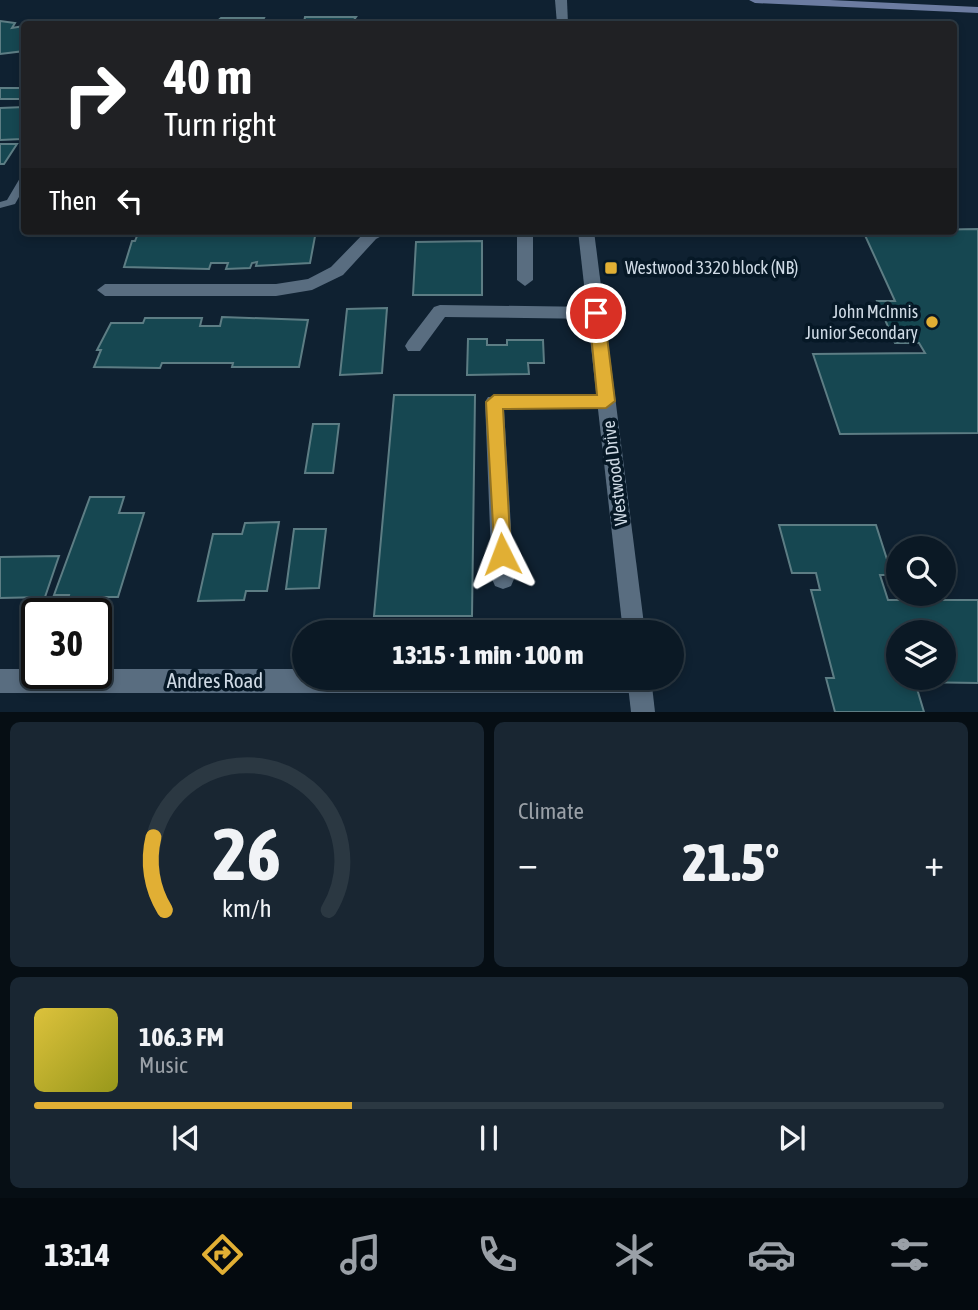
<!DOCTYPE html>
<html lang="en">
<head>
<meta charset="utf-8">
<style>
	:root { --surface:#0b1925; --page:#192632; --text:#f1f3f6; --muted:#9aa0a7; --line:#2b3842; --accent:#e1af34 }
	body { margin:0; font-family:"Asap Condensed",sans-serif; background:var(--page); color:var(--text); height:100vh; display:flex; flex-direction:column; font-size:26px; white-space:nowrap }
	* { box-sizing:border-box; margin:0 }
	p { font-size:23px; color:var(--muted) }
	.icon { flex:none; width:38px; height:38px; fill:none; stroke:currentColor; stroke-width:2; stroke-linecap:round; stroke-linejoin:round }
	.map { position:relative; height:712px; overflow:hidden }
	.details { display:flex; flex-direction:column; gap:10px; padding:10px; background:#060e14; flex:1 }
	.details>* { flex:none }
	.banner { position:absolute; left:21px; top:21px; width:936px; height:214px; border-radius:7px; box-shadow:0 4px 10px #0003,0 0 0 2px var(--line); background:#202124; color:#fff; overflow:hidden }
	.fabs { position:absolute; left:886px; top:536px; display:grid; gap:14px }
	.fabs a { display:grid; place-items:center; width:70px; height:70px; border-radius:50%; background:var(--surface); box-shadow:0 4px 10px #0003,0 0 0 2px var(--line); font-size:35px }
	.speed { position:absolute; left:21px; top:598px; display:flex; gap:14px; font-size:35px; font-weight:700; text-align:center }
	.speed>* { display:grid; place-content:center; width:91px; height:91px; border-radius:50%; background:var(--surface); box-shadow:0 4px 10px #0003,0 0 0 2px var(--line); line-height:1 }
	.speed .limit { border:4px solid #111; border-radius:10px; background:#fff; color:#111 }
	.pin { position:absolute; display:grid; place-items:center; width:60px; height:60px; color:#fff; margin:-30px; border:4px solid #fff; border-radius:50%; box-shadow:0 2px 7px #0007 }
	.me { position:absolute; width:77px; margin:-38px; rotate:357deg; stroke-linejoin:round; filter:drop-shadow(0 0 5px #0008) }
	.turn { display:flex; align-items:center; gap:24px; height:147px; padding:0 28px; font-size:32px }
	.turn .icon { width:91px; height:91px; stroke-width:2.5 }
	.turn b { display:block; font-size:49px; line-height:60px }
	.then { display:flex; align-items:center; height:66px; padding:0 28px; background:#0003; gap:14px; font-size:26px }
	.big { font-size:52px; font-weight:800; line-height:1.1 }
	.details .tile { flex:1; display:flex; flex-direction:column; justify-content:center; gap:10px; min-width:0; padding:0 24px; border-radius:10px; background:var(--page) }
	.details .dial { align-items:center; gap:0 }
	.dial svg { height:182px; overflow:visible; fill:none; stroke:var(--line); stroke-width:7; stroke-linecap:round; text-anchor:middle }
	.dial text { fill:var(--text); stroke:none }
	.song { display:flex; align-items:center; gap:21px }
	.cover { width:84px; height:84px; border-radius:10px; background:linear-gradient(135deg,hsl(50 70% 55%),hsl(60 70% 35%)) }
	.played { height:7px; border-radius:4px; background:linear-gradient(90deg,var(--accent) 35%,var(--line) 35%) }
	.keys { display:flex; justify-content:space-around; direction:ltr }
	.heat { display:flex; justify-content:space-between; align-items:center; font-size:38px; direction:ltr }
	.details .tiles { flex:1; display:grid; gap:10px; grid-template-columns:1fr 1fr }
	.tile:last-child { grid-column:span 2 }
	.trip { position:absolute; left:292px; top:620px; width:392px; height:70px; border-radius:35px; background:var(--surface); box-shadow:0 4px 10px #0003,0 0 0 2px var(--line); font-weight:800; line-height:70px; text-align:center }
	.tabs { display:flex; height:112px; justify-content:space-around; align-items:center; background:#040a0f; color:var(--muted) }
	.tabs .icon { width:49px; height:49px }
	.tabs .selected { color:var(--accent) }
	.tabs b { font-size:32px; color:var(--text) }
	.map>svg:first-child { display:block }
	.building { fill:#164751; stroke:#5d7d84; stroke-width:2; fill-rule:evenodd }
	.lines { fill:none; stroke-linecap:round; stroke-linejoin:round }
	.service { fill:#596d80; fill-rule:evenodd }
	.minor { fill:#596d80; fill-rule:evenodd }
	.tertiary { fill:#596d80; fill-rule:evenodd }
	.secondary { fill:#6c7ca1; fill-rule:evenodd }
	.route { fill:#e1af34; stroke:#927222; stroke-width:2 }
	.poi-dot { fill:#e1af34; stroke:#061826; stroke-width:2.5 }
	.labels { text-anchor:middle; stroke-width:7; stroke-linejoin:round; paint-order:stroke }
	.poi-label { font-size:18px; fill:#cfdae5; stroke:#061826; text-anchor:start }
	.street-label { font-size:18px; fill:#cfdae5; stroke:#061826 }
	.near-street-label { font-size:21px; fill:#cfdae5; stroke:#061826 }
</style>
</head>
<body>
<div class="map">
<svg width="978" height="712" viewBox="0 0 978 712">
	<rect width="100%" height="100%" fill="#0f2131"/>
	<!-- building -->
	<g class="building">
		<polygon points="305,17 356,17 351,24 308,24 304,22"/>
		<polygon points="221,18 264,18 262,22 266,22 214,24"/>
		<polygon points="0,21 15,23 12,28 24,26 24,51 0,54"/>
		<polygon points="526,21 526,24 475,24 475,22"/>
		<rect x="0" y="88" width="24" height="11"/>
		<polygon points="24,107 24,134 22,139 0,140 0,108"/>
		<polygon points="0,144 17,144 4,164 0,164"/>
		<polygon points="978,229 978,433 840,434 813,354 925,353 919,343 895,343 877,301 895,301 863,231"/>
		<polygon points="139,231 198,232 316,231 310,263 256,266 257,262 252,263 250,268 226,269 228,263 211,263 209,269 124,267 132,241 135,241"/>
		<polygon points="482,241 482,295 413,295 416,242"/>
		<polygon points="387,308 382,373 340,375 347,309"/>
		<polygon points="222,317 308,320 299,367 232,367 233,363 162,363 160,368 94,367 101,350 97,350 111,323 143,323 145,318 202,318 200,326 220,326"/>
		<polygon points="468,339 487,339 487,345 507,345 507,340 543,340 544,363 528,363 529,374 467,375"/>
		<polygon points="394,395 475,395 472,616 374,616"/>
		<polygon points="313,424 339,424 333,473 305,473"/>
		<polygon points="90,497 124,497 119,513 144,513 118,597 91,597 88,608 65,608 69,595 54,595"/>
		<polygon points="279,522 267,591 246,591 244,600 198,601 213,534 242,534 245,523"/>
		<path d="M779,525h97l16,50h-12l8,25h90v83l-63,-1 9,30h-89l-9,-34h8l-23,-88h9l-4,-17h-24zM898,632h45v45h-45z"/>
		<polygon points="294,529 326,529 319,588 286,589"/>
		<polygon points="59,556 45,597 0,598 0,557"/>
	</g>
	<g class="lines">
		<!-- service -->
		<polygon class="service" points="24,177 24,188 15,204 0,208 0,202 7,200 20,178"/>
		<!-- minor -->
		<g class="minor">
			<polygon points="366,231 391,231 376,239 343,275 312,290 276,296 105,296 97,290 105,284 276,284 308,279 331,267"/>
			<polygon points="517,231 533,231 533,280 525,286 517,280"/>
			<polygon points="440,305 596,307 604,313 596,319 445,317 420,351 408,351 405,346 408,341 434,307"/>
			<polygon points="606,394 612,396 615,401 612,406 606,408 504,409 514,579 511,586 503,589 495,586 492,579 485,402 488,397"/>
			<polygon points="0,669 37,669 37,674 96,674 96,669 304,669 304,677 649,677 651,681 647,689 639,693 0,693"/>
		</g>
		<!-- tertiary -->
		<g class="tertiary">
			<polygon points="555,0 567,0 568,24 557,24"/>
			<polygon points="578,231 594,231 645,632 623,632"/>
			<polygon points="627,677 651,677 655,712 631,712"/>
		</g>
		<!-- secondary -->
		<polygon class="secondary" points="749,0 830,0 978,7 978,13 755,3"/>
	</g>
	<!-- route -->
	<polygon class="route" points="596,307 604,313 615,401 606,408 503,409 511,554 509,560 502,563 495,560 486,402 494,395 597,395 589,313"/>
	<!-- markers -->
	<g class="poi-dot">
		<rect x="604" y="261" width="14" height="14" rx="3.5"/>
		<circle cx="932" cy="322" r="7"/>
	</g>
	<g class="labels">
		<!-- poi labels -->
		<g class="poi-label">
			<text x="625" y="274">Westwood 3320 block (NB)</text>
			<text x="918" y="318" text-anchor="end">John McInnis<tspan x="918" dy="21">Junior Secondary</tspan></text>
		</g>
		<!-- street labels -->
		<g class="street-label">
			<text transform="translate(615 473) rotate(-97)" y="6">Westwood Drive</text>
		</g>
		<!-- near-street labels -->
		<g class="near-street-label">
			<text x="215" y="688">Andres Road</text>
		</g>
	</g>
</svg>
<div class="fabs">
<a><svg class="icon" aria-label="search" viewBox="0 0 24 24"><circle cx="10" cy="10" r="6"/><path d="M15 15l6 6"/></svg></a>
<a><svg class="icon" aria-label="layers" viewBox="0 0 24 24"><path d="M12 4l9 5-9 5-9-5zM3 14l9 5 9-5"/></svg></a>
</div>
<div class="speed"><div class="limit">30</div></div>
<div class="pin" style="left:596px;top:313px;background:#d93025"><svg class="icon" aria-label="arrive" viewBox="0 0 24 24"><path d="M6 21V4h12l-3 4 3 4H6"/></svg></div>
<svg class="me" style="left:502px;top:554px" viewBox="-20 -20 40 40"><path d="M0-17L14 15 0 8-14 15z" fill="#e1af34" stroke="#fff" stroke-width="4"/></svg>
<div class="trip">13:15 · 1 min · 100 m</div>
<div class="banner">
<div class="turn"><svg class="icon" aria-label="right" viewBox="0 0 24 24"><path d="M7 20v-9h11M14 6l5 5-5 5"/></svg><div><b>40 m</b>Turn right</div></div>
<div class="then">Then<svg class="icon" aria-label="left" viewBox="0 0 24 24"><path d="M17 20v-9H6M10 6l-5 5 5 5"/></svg></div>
</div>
</div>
<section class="details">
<div class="tiles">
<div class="tile dial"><svg viewBox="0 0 100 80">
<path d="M14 69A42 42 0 1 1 86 69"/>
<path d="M14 69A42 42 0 0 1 9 37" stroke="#e1af34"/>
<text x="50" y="56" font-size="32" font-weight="700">26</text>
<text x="50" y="72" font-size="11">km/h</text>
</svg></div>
<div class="tile"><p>Climate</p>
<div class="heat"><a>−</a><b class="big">21.5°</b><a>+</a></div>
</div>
<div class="tile">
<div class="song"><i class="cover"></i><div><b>106.3 FM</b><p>Music</p></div></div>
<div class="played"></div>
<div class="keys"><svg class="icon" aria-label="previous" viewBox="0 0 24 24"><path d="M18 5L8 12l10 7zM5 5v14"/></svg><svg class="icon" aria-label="pause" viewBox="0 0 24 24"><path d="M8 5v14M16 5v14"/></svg><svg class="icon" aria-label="next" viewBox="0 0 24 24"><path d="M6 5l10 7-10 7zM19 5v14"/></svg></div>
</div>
</div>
</section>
<nav class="tabs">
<b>13:14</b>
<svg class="icon selected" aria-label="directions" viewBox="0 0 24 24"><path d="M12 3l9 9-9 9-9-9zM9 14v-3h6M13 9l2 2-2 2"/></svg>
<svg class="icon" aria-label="music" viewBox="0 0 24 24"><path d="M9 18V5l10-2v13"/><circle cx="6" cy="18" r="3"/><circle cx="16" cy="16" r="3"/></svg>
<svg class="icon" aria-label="phone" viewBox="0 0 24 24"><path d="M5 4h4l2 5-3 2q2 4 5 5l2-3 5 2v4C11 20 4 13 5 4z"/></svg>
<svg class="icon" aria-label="climate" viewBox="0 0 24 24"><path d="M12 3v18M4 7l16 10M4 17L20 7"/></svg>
<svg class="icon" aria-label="car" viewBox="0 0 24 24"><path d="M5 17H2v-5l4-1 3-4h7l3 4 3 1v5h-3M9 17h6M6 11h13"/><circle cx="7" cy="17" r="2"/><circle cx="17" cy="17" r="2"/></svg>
<svg class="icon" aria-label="filters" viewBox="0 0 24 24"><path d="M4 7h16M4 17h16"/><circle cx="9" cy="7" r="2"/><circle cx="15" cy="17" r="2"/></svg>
</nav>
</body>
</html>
